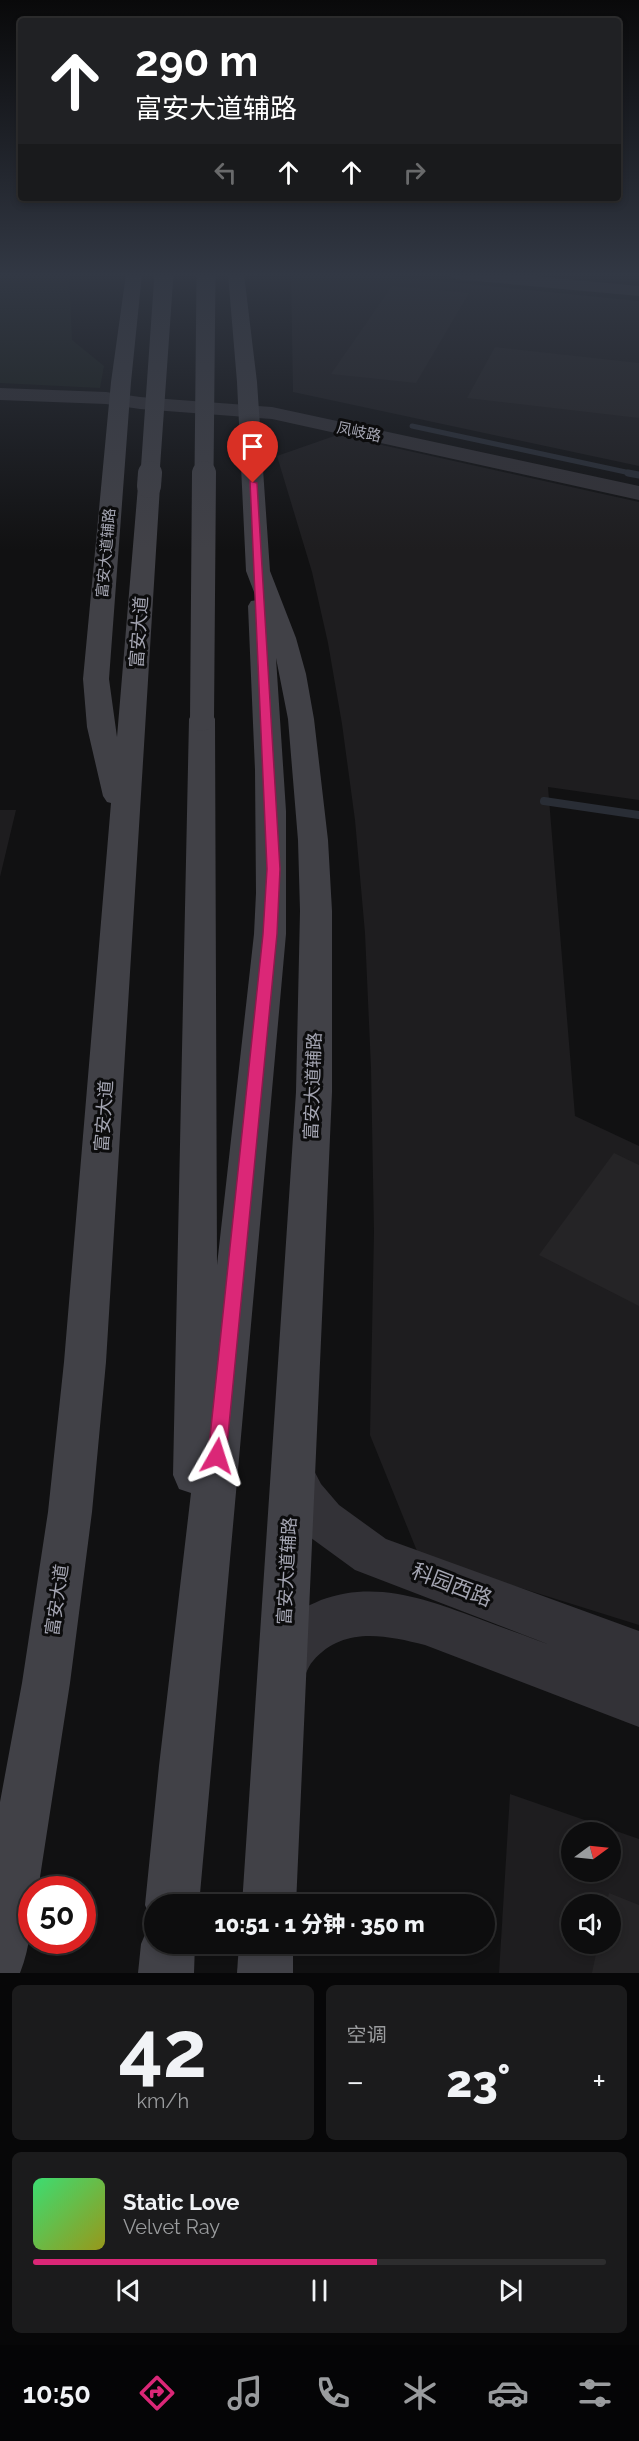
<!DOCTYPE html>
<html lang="zh">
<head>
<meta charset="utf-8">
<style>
	:root { --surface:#0d0d0e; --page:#1b1b1c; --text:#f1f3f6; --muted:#9a9c9e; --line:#2d2d2e; --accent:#db2777 }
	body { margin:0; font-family:Raleway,"Noto Sans SC",sans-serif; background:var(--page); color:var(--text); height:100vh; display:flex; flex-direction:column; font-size:22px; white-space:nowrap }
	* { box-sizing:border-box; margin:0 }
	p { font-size:20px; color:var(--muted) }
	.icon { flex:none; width:33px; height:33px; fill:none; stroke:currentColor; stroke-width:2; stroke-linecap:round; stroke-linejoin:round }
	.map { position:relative; height:1973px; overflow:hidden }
	.sheet { display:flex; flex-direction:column; gap:12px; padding:12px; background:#070708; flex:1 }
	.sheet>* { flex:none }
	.guide { position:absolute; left:18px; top:18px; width:603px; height:183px; border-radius:6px; box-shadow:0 3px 9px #0003,0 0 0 2px var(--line); background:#202124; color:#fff; overflow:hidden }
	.needle { width:39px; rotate:75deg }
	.tools { position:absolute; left:561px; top:1822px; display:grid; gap:12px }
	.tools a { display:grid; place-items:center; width:60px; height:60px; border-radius:50%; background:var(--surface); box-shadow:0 3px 9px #0003,0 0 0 2px var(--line); font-size:30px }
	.speed { position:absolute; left:18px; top:1876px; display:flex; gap:12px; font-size:30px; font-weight:700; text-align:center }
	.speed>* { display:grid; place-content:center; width:78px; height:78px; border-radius:50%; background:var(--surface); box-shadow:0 3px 9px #0003,0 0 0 2px var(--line); line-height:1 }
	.speed .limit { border:9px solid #d22; background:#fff; color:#111 }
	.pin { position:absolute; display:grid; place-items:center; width:51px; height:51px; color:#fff; margin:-62px -26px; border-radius:50% 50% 50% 0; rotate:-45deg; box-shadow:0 0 6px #0007 }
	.pin .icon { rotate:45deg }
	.me { position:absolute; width:66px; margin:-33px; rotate:6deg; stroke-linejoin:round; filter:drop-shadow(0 0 4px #0008) }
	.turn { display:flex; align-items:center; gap:21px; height:126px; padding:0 18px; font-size:27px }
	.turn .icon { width:78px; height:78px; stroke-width:2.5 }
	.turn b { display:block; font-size:42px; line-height:51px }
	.lanes { display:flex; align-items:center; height:57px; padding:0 18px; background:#0003; justify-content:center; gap:30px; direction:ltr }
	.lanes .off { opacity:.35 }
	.big { font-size:45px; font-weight:800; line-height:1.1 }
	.sheet .tile { flex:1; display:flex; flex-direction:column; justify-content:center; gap:9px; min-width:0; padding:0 21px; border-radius:9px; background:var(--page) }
	.sheet .dial { align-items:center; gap:0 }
	.dial b { font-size:78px; line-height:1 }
	.song { display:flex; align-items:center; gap:18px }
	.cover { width:72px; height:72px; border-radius:9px; background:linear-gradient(135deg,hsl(140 70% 55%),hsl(60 70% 35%)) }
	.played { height:6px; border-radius:3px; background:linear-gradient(90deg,var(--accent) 60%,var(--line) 60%) }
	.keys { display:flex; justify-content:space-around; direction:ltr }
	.heat { display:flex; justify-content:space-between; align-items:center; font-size:33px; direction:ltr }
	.sheet .tiles { flex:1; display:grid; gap:12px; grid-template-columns:1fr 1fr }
	.tile:last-child { grid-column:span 2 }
	.trip { position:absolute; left:144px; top:1894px; width:351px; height:60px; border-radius:30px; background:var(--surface); box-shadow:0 3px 9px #0003,0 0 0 2px var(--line); font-weight:800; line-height:60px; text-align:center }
	.tabs { display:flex; height:96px; justify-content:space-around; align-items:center; background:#050506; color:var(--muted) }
	.tabs .icon { width:42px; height:42px }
	.tabs .on { color:var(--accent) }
	.tabs b { font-size:27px; color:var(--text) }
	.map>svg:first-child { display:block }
	.built { fill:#1e1d1f; fill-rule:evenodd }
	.green { fill:#181d19 }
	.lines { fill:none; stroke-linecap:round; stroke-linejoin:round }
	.stream-far2 { stroke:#292d35; stroke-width:5 }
	.stream-far1 { stroke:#292d35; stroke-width:7 }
	.stream { stroke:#292d35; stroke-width:8 }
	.building { fill:#252426 }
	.minor { fill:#333237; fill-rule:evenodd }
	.tertiary { fill:#333237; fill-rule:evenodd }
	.secondary { fill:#414147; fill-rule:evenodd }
	.secondary-bridge-far1 { stroke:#414147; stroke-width:19 }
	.secondary-bridge { stroke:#414147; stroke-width:24 }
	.route { fill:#db2777; stroke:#8e194d; stroke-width:1.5 }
	.labels { text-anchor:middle; stroke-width:6; stroke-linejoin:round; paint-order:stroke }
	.far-street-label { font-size:15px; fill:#a4a5b2; stroke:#0c0c0d }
	.street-label { font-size:18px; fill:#a4a5b2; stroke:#0c0c0d }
	.near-street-label { font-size:21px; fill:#a4a5b2; stroke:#0c0c0d }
</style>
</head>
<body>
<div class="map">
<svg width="639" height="1973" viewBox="0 0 639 1973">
	<rect width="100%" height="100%" fill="#111112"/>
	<!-- built -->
	<g class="built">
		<polygon points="291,274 369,274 639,301 639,466 293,392"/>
		<polygon points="337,435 639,502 639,800 548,787 575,1116 639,1146 639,1625 419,1556 370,1435 374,1232 371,1068 365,933 355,820 342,724 328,643 312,572 277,456"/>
		<polygon points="0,810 16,810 0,877"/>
		<path d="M510,1794l129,45v134h-140zM572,1833h38v39h-38zM572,1905h38v39h-38z"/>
	</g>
	<!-- green -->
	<polygon class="green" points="0,274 69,274 72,340 104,366 100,388 0,383"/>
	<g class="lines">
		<!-- stream-far2 -->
		<polyline class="stream-far2" points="412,426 635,474"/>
		<!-- stream-far1 -->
		<polyline class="stream-far1" points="628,473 639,475"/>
		<!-- stream -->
		<polyline class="stream" points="544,801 639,815"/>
	</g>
	<!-- building -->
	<g class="building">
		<polygon points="392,286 469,293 416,383 331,374"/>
		<polygon points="495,347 639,363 639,418 467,398"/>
		<polygon points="614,1153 639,1165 639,1306 539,1255"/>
		<polygon points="609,1893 639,1905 639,1973 592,1973 598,1944 610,1944 610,1905 606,1905"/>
	</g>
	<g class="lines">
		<!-- minor -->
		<path class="minor" d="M293,1455l16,6 12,23 18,21 47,34 253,92v96l-214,-82c-40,-10 -82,-19 -112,16 -6,6 -8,18 -14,24 -3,3 -12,5 -17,7l-17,-7 -7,-17c6,-14 11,-29 21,-41 12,-13 26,-20 42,-27 54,-20 105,-1 156,18 29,11 58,21 86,32l-208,-80 -48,-35 -18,-23 -18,-37 6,-14z"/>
		<!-- tertiary -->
		<g class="tertiary">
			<polygon points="447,274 513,274 639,286 639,296 455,279"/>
			<polygon points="0,388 106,392 140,397 272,407 639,486 639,500 272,419 140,409 106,404 0,400"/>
		</g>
		<!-- secondary -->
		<g class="secondary">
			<path d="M126,274h16l-11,108 -22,297 8,58 21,-251 3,-5 8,-1 8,1 3,5 -54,876 -14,150 -22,171 -32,207h-6c0,30 -1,55 -12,83h-20v-171l22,-119 26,-171 16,-150 47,-559 -4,-1 -4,-6 -16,-69 -4,-48 28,-297z"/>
			<polygon points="228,274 244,274 257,382 270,571 296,638 306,674 314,719 328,840 332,911 332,1092 296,1905 242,1905 296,1092 300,911 298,840 288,719 276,658 286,811 286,934 199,1905 154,1905 154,1944 195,1944 194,1973 138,1973 141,1944 149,1925 153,1923 145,1905 159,1766 191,1493 179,1489 173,1475 189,719 192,713 202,711 212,713 215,719 217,1265 254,934 256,893 255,770 248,606 251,601 257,600 246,571 237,382"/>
			<polygon points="239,1944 293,1944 293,1973 237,1973"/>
		</g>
		<!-- secondary-bridge-far1 -->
		<g class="secondary-bridge-far1">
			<polyline points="150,474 164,274"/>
			<polyline points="204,474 206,274"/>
		</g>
		<!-- secondary-bridge -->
		<g class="secondary-bridge">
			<polyline points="149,486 150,473"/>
			<polyline points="202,719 204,473"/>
		</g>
	</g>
	<!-- sky -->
	<linearGradient id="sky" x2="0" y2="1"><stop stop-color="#09090a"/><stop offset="0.5" stop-color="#323844"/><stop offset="1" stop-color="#323844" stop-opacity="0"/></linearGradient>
	<rect width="639" height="550" fill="url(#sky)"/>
	<!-- route -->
	<polygon class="route" points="250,481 257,483 280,869 277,934 226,1456 223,1462 217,1464 210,1462 208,1456 263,934 267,869"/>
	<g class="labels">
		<!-- far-street labels -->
		<g class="far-street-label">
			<text transform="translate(359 432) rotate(12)" y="5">凤岐路</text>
			<text transform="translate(106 553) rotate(-85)" y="5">富安大道辅路</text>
		</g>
		<!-- street labels -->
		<g class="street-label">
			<text transform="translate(139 632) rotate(-86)" y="6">富安大道</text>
			<text transform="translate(313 1086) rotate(-88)" y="6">富安大道辅路</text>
			<text transform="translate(104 1116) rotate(-86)" y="6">富安大道</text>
			<text transform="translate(287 1571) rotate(-87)" y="6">富安大道辅路</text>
			<text transform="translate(57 1600) rotate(-82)" y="6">富安大道</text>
		</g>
		<!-- near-street labels -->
		<g class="near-street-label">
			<text transform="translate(452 1585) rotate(21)" y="7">科园西路</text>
		</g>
	</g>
</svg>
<div class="tools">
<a><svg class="needle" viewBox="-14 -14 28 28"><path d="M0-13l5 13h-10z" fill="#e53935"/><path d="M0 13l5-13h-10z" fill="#9a9c9e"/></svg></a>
<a><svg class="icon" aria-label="sound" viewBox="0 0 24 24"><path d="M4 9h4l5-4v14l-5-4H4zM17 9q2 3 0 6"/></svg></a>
</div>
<div class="speed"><div class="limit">50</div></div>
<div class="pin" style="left:253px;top:483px;background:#d93025"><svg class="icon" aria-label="arrive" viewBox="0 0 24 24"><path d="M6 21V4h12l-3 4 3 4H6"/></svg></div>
<svg class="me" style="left:217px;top:1456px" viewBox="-20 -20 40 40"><path d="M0-17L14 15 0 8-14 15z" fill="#db2777" stroke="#fff" stroke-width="4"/></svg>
<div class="trip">10:51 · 1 分钟 · 350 m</div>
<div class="guide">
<div class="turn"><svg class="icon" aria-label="ahead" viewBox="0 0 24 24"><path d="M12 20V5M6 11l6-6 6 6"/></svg><div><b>290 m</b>富安大道辅路</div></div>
<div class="lanes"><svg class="icon off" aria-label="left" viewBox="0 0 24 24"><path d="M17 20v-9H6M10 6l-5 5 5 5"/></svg><svg class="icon" aria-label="ahead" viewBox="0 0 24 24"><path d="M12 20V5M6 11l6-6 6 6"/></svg><svg class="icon" aria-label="ahead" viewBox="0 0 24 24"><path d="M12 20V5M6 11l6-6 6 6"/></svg><svg class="icon off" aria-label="right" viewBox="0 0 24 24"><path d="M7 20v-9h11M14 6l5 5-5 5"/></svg></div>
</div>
</div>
<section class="sheet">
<div class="tiles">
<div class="tile dial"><b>42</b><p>km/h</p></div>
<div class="tile"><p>空调</p>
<div class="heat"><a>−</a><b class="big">23°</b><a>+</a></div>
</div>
<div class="tile">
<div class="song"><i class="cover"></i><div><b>Static Love</b><p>Velvet Ray</p></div></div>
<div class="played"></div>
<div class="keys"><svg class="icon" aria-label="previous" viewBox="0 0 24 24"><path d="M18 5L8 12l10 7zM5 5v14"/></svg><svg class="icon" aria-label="pause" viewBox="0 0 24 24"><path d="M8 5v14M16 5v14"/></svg><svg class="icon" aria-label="next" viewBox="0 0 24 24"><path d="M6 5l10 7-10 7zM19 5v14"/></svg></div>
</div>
</div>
</section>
<nav class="tabs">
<b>10:50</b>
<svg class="icon on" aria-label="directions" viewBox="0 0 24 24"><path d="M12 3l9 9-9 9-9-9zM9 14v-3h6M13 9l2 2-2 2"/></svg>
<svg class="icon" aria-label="music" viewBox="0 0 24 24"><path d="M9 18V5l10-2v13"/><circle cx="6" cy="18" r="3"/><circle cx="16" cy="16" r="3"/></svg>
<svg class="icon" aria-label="phone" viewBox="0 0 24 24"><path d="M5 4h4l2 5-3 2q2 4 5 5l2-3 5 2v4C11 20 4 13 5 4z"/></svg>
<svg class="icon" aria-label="climate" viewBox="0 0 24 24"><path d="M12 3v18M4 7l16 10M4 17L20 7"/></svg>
<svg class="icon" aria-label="car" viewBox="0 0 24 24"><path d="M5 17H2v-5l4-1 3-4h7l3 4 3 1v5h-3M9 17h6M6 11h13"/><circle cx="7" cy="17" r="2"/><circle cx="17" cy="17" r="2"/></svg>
<svg class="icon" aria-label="filters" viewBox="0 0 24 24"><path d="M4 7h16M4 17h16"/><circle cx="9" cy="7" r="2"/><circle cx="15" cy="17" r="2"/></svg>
</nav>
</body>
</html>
